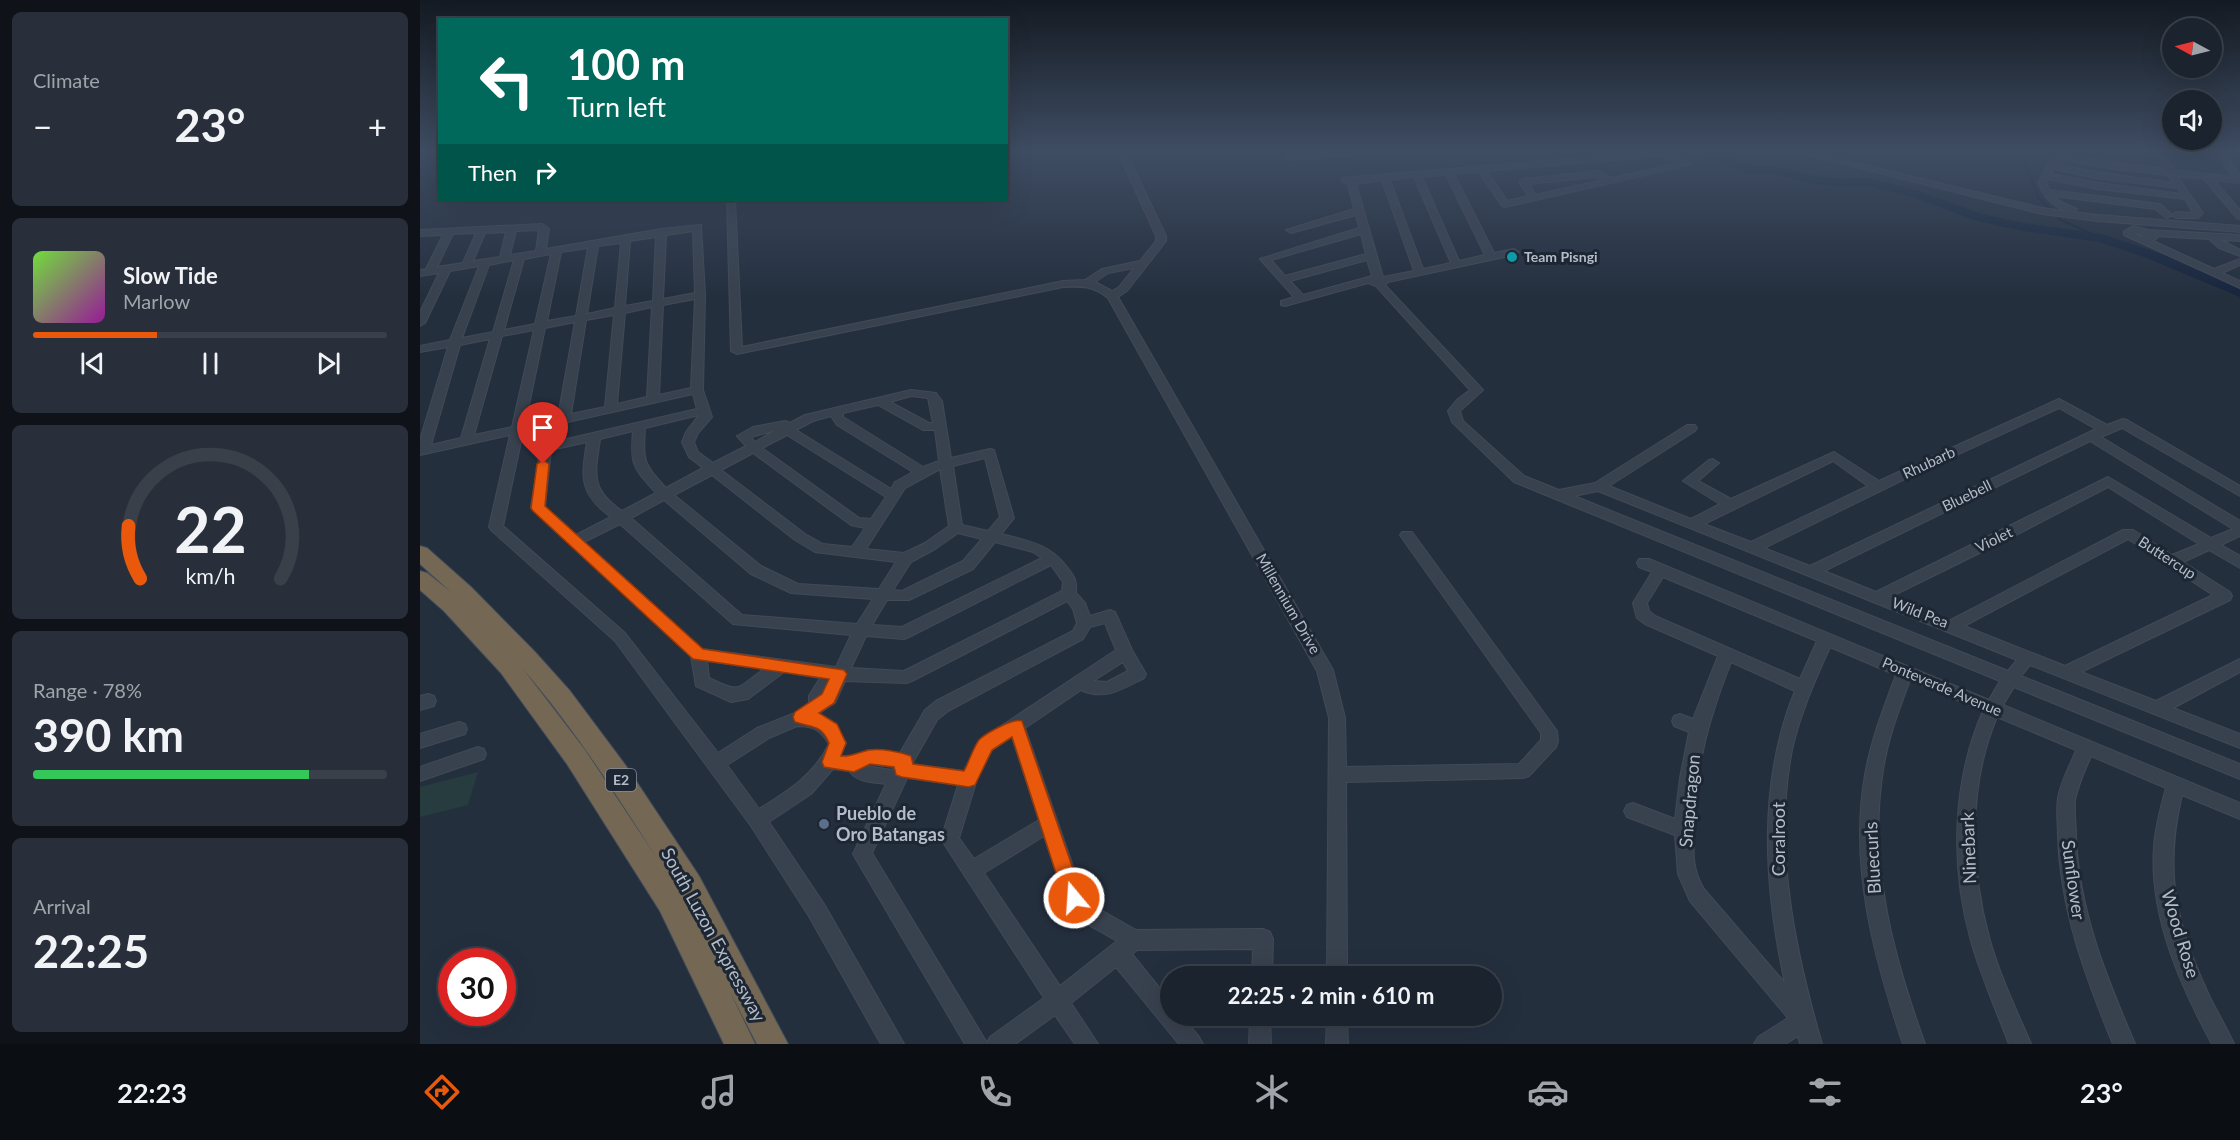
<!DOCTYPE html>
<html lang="en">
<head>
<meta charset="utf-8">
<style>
	:root { --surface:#1b232e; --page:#282f3a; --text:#f1f3f6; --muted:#a0a4aa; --line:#39404a; --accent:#ea580c }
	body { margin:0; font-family:Lato,sans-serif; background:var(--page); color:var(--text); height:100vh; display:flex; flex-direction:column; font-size:22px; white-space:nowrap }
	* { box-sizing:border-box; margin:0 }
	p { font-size:20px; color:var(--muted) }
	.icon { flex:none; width:33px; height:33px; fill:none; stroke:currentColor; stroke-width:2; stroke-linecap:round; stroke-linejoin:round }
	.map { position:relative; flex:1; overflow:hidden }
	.panel { display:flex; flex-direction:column; gap:12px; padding:12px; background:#0f1319; width:420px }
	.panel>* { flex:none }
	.hud { position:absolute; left:18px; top:18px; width:570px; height:183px; border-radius:0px; box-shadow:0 6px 24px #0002,0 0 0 2px var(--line); background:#00695c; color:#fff; overflow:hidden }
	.needle { width:39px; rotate:277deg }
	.controls { position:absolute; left:1742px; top:18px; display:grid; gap:12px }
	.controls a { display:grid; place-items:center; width:60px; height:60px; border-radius:50%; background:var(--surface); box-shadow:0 6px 24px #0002,0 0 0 2px var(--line); font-size:30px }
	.speed { position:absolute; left:18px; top:948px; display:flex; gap:12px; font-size:30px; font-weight:700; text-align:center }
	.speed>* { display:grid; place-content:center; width:78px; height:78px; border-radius:50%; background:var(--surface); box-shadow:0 6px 24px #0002,0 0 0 2px var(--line); line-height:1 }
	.speed .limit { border:9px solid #d22; background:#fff; color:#111 }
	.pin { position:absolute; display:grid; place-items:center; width:51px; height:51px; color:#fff; margin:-62px -26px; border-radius:50% 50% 50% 0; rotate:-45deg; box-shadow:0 0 6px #0007 }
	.pin .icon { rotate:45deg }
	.me { position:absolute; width:66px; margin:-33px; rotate:342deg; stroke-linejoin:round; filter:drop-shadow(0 0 4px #0008) }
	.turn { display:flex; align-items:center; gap:21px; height:126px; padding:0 30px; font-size:27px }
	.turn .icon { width:78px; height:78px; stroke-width:2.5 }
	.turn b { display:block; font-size:42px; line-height:51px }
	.then { display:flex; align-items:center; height:57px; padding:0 30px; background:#0003; gap:12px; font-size:22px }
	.big { font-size:45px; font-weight:700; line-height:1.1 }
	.panel .widget { flex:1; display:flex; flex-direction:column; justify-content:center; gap:9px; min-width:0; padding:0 21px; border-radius:9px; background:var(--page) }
	.panel .dial { align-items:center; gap:0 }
	.dial svg { height:156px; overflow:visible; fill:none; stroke:var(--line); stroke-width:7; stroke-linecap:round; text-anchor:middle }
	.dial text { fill:var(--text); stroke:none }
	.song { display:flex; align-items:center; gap:18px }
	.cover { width:72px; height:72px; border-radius:9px; background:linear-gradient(135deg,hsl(100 70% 55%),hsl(300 70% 35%)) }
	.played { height:6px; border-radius:3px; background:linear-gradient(90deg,var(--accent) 35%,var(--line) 35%) }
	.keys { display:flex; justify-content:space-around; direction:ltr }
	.heat { display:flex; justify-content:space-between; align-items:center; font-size:33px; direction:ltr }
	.charge { height:9px; border-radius:4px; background:linear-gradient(90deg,#34c759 78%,var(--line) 0) }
	.trip { position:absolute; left:740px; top:966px; width:342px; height:60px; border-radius:30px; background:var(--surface); box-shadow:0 6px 24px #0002,0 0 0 2px var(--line); font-weight:700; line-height:60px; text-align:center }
	.tab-bar { display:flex; height:96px; justify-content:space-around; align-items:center; background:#0b0e12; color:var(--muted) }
	.tab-bar .icon { width:42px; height:42px }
	.tab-bar .on { color:var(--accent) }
	.tab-bar b { font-size:27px; color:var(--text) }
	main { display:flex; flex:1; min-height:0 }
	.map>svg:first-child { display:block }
	.green { fill:#263c3f }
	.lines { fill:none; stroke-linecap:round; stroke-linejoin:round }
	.stream { stroke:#17263c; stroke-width:2 }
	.river { fill:#17263c; fill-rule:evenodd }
	.minor-casing { stroke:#414a57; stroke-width:2 }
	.highway-casing { stroke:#434c59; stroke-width:2 }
	.minor { fill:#38414e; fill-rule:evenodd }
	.highway { fill:#746855; fill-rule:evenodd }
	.route { fill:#ea580c; stroke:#983908; stroke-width:1.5 }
	.culture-dot { fill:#0f9aa8; stroke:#1d2633; stroke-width:2 }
	.service-dot { fill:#5c6f8a; stroke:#1d2633; stroke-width:2 }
	.labels { text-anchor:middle; stroke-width:6; stroke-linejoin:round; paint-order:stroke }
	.far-poi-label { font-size:14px; font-weight:bold; fill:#b4bcc9; stroke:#1d2633; text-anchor:start }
	.shield { fill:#1d2633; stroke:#878f9c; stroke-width:1.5 }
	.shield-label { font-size:14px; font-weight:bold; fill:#b4bcc9 }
	.street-label { font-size:15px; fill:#b4bcc9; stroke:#1d2633 }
	.near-street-label { font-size:18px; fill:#b4bcc9; stroke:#1d2633 }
	.near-poi-label { font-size:18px; font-weight:bold; fill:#b4bcc9; stroke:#1d2633; text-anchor:start }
</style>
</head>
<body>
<main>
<section class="panel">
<div class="widget"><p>Climate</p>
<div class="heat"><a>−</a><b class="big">23°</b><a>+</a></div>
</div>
<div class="widget">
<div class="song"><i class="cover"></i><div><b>Slow Tide</b><p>Marlow</p></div></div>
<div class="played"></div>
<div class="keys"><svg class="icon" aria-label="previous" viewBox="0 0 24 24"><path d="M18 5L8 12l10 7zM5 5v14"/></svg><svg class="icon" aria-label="pause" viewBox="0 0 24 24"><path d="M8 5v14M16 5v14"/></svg><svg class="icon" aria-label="next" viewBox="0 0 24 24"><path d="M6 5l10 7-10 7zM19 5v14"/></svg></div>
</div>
<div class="widget dial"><svg viewBox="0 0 100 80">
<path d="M14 69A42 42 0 1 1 86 69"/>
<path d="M14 69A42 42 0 0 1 8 42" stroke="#ea580c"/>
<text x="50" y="56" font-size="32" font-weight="700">22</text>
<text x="50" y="72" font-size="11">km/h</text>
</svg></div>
<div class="widget"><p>Range · 78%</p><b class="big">390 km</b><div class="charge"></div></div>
<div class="widget"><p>Arrival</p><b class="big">22:25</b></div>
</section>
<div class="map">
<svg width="1820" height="1044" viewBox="0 0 1820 1044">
	<rect width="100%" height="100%" fill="#242f3e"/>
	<!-- green -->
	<polygon class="green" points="58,772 48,805 0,817 0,787"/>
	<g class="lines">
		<!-- stream -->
		<polyline class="stream" points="1600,150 1618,197 1641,220 1681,238"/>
		<!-- river -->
		<polygon class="river" points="1259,150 1289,150 1332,166 1354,166 1388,175 1419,179 1447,178 1500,191 1561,214 1603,223 1681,234 1734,251 1820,288 1820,297 1724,257 1679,242 1603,231 1557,221 1492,197 1447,186 1419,187 1388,183 1354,174 1331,174 1286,157"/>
		<defs>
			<g id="minor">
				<path d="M697,150h8l41,86v5l-39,50 -9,6 215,373 12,48 1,49 173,-3 22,-24v-7l-139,-195 -2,-3 2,-3h10l145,199 1,11 -2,5 -27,29 -6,2 -177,4 1,194h-20l2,-258 -12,-47 -209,-373c-15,-12 -26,-12 -45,-11l-326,67 -6,-3 -4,-151h8l7,147 321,-66 22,-1 17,-11 38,-8 16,-20v-5zM714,268l-15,19 -7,4 -17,-9 13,-9z"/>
				<polygon points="941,150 984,150 980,152 869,160 865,158 869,156"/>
				<polygon points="1368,150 1383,150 1622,208 1678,215 1820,226 1820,232 1678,221 1622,214"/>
				<path d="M1646,150h9l-6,6 96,13 -13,-19h8l14,20 59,7 -20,-27h8l19,24v9l-26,-3 26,30v9l-3,-1 -33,-39 -27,-3 26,37 -5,5h-22l-4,-3 -5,3 -12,-9 -101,-13 7,6 16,7 -4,3c-19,-2 -28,-14 -35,-29l10,-19zM1644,160l50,9 54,6 5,8 -77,-11 -38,-7zM1634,169l42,9 81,10 4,6 -83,-11 -47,-9zM1628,179l50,10 87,10 8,14 -17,-1 -4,3 -12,-11 -110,-14 -4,-7z"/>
				<polygon points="1684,150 1693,150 1685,157 1681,155"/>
				<path d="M1243,151l30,13 -188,43 -3,-1 -23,-34 -25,2 40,79 20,-4 5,3 -5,3 -126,27 -3,3 98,105 -23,21 3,10 61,55 35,14 36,-7 92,-58h8l2,3 -2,3 -86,55 82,33 29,-15 -37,-23 26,-21 4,-1 6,4 -21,18 33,18 103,-47 45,29 180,-82 48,26 16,-6 4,1 113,66v10l-118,-68 -21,9 139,84v15l-19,9 19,11v12l-31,-18 -26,12 47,30 2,4 -2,4 -149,72 75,29 84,-42v13l-67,36 67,26v14l-210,-83 -9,11 219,88v15l-226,-92 -11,18 237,98v16l-58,-24c-18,75 -7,126 25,196 8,18 19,35 27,53h-22c-32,-59 -63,-129 -58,-197 1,-20 7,-40 12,-59l-75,-32c-6,14 -13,29 -16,44 -1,12 1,25 1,37 3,74 30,139 59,207h-22c-28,-68 -53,-135 -55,-209 0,-12 -2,-25 0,-37 3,-17 12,-32 18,-48l-79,-33c-29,68 -27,150 -8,220 10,37 27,72 42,107h-22c-13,-34 -28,-68 -38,-103 -21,-75 -19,-159 12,-230l-73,-31c-12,32 -24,63 -28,97 -13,91 12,181 43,267h-22c-29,-86 -54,-178 -38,-269 6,-35 19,-68 31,-100l-66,-28c-15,33 -30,67 -38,103 -19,97 3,201 30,294h-22l-2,-8 -13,8h-31l4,-7 30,-19 -98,-117 -12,-27 -3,-39 -48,-18 -3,-6 3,-6 6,-2 42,16 5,-41 9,-46 -15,-6 -2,-5 2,-5 6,-2 13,5 25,-63 -73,-32 -8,-6 -4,-15 19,-31 -13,-5 -2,-4 2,-4h10l340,141 11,-19 -486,-199 -62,-60 -4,-11 10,-12 12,-9 -94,-104 -8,-3 -83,23 -4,-1v-4l13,-4 -34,-38 99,-31 -3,-13 -65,18 -5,-3 68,-21 -6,-25 -6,-2v-4zM1242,156l18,7 -68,15 -14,-7 -75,8 -4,3 9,14 -21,5 -20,-30zM1026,175l39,80 -26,6 -37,-84zM994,177l37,86 -28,6 -33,-89zM1177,177l6,3 -68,15 -6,-11zM962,180l32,91 -31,6 -27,-93zM941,234l5,20 -81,22 -14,-16zM947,260l5,16 -69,19 -13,-14zM1639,408l37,21 -286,137 -46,-18 153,-75zM1670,441l143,88 -22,9 -103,-61 -232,115 -52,-21zM1413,461l35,25 -117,56 -47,-18zM1688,487l91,57 -27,11 -39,-25h-10l-174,91 -59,-24 122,-60zM1178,491l419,169 -9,11 -434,-175zM1708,539l85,56 -148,71 -101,-40zM1243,577l154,64 -17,38 -145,-63 -6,-5 -2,-8zM1311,662l64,29c-38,93 -31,196 -10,292l-81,-94c-12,-19 -11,-37 -10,-58 2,-66 13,-107 37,-169z"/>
				<path d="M122,224l7,5 -3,20 115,-20 40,-4 4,70 -2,95 9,27 -14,16 -4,9 4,10 15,11 33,-17 -9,-10 16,-9 32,-6 5,2 15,-8 106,-25 25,3 6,8 9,57 39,-9 4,1 20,68 -13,16c27,7 49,10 66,33 8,10 10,14 9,26l9,10 5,13 20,-6 5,2 17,38 14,24 -2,4c-22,11 -39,23 -63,12l-56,38 57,164 17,17 37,21 127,-1 7,3 3,7 -1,37h-20l1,-27 -116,1 -5,4 38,47v15h12l17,21 4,7h-24l-63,-77 -45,36 27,41h-23l-20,-29 -40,29h-50l-112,-190 33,-70c-14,-2 -28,-1 -37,-13l-16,-2 -22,25 -42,28 55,82 80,140h-23l-71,-126 -59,-92 -136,-185 -124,-111 -2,-3 21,-92 -90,20v-15l28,-93 -28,5v-6l30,-6 29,-74 -29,5 -25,52 -5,3v-14l19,-39 -19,3v-6l6,-1 17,-34 -23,1v-6zM119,230l-3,21 -26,4 6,-24zM273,231l2,62 -32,6 3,-64zM86,232l-6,25 -27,4 12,-28zM56,233l-13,30 -26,4 16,-33zM236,237l-3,64 -28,5 5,-65zM201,243l-6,65 -28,6 11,-68zM168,248l-12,68 -29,5 14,-69zM131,254l-16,70 -31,6 20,-71zM94,260l-21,72 -31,6 27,-73zM275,299l-4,89 -32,7 4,-90zM232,307l-5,90 -30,7 8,-91zM194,315l-9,92 -34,7 15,-94zM155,322l-17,95 -33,7 20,-96zM114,330l-22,97 -38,8 28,-99zM70,339l-29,99 -30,7 29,-100zM273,394l4,15 -156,36 -10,63 160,148 5,30 35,16 17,-3 36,-27 36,6 -11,18v7l-14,10 -38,15 -39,25 -93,-120 -122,-107 20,-94zM491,396l17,2 5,25h-4l-39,-21zM458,405l45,25h12l4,31 -16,6 -80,-50v-4zM279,415l-13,17 -4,10 7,15 14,11 -37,20c-23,-25 -23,-26 -21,-60zM411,416l6,9 76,47 -18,10 -4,7 -95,-59 17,-9zM356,430l-21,12 -4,-5zM213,431c-3,35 0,36 23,62l-34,18c-32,-22 -27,-37 -22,-72zM367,435l99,62 -15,22 -12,-1 -97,-70zM167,442c-6,36 -8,52 24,75l-35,18 -31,-28 6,-57zM333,453l98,72 14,3 -13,19 -29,-3 -18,-10 -84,-64zM565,458l15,59 -12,14 -26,-6 -9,-59zM520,469l9,57 -24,17 -21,10 -38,-4 39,-61zM292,475l83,65 20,12 81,10 -17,27 -81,-5 -37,-18 -87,-71zM244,500l87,74 40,19 82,6 -16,25 -115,-9 -111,-97zM200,524l113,100 118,11 -15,32 -134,-18 -118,-107zM538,533l24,6 -19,22 -61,30 -9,-1 18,-28 24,-13zM575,542l38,10 9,6 -140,69 -30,-2 15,-25h22l64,-31zM631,565l12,17 -1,9 -158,80 -53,-3 15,-32 38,3 5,-2zM647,601l6,8 4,14 -4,8 -137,70 -11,9 -25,43 -32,-3 -15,7 -13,-1 6,-13c-7,-14 -14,-22 -28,-29l17,-11 10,-22 61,2 6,-2zM685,623l11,27 -136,90 -16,31 -52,-7 25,-44 11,-9 135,-72 7,-12zM287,661l57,8c-28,20 -23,25 -55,9zM703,662l5,9 -21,11 -14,-1zM377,726c17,0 23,4 32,18 -15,31 -41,47 -70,65l-32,-44 42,-27zM592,737l27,83 -65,39 -15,-21 18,-59 15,-29zM449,764l25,3 -2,3 -26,-4zM487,778l51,7 -17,54 103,159 -54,39 -3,6 -115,-190zM624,836l23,68 18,19 32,18 -57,45 -76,-113z"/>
				<path d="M1713,226l15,4 92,5v6l-19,-1 19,10v6l-21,-8 -10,-9 -54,-3 2,2 -4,3 61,28 26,-10v6l-18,8 18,8v7l-116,-53v-4zM1714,232l12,5 -7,-1z"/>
				<polygon points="8,694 14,696 16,701 14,706 0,710 0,696"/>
				<polygon points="39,722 45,724 47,729 45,734 0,748 0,734"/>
				<polygon points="58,747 64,749 66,754 64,759 0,781 0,767"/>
				<polygon points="830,1016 850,1016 851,1044 829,1044"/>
				<polygon points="907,1016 927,1016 928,1044 906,1044"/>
			</g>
			<path id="highway" d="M0,546l7,2 44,39 64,65 35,39 56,75 73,110 89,168h-31l-28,-54 26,54h-31l-64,-133 -93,-147 -66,-91 -57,-62 -24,-21v-19l7,2 24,19 -31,-28zM103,669c51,59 92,123 133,188l-71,-107z"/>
		</defs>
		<!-- minor casing -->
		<use href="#minor" class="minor-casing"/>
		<!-- highway casing -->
		<use href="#highway" class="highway-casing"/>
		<!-- minor -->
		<use href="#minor" class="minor"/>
		<!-- highway -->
		<use href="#highway" class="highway"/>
	</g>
	<!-- sky -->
	<linearGradient id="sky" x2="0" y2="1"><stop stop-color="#141a22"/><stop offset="0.51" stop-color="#3f4d63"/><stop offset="1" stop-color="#3f4d63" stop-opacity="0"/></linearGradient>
	<rect width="1820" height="296" fill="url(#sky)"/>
	<!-- route -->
	<path class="route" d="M123,460l6,4 -4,42 158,143 141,21 3,4 -13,29 -15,10 18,11 9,19 -5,13c12,1 17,-4 28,-6 12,-2 31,2 42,6l2,8 51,7c5,-9 9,-23 15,-31 7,-7 34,-22 43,-19l61,177 -3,6 -6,3 -7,-3 -3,-6 -52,-161 -20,13 -17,35 -6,2 -67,-10 -6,-2 -2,-8 -24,-3 -16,8 -30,-5 -2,-5 7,-19c-8,-19 -17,-15 -34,-21l-2,-5 2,-5 27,-18 7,-15 -136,-20 -160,-148 -2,-3 6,-44z"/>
	<!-- markers -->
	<circle class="culture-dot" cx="1092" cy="257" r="6"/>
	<circle class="service-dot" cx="404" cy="824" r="6"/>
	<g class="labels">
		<!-- far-poi labels -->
		<g class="far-poi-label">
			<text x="1104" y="262">Team Pisngi</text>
		</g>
		<!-- shield labels -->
		<rect class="shield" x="186" y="769" width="30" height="22" rx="4.5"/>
		<g class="shield-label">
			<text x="201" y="785">E2</text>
		</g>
		<!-- street labels -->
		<g class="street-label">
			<text transform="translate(1509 463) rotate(-25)" y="5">Rhubarb</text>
			<text transform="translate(1547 496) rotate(-26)" y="5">Bluebell</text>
			<text transform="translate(1574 540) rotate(-26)" y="5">Violet</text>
			<text transform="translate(1747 558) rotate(33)" y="5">Buttercup</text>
			<text transform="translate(868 604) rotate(60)" y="5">Millennium Drive</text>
			<text transform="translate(1500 613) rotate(21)" y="5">Wild Pea</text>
			<text transform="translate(1522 687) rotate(23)" y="5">Ponteverde Avenue</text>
		</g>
		<!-- near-street labels -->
		<g class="near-street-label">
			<text transform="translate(1270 801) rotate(-85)" y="6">Snapdragon</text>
			<text transform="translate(1359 839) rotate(-90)" y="6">Coralroot</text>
			<text transform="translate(1549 848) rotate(-92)" y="6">Ninebark</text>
			<text transform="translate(1453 858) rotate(-93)" y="6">Bluecurls</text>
			<text transform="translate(1653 880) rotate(82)" y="6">Sunflower</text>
			<text transform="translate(1760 934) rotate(73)" y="6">Wood Rose</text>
			<text transform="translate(293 935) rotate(61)" y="6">South Luzon Expressway</text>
		</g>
		<!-- near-poi labels -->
		<g class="near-poi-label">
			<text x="416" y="820">Pueblo de<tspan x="416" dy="21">Oro Batangas</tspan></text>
		</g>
	</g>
</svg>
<div class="controls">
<a><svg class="needle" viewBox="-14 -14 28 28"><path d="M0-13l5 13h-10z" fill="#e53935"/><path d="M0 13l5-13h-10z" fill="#a0a4aa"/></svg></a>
<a><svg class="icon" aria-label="sound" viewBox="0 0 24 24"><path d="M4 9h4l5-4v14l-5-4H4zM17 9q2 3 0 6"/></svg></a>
</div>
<div class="speed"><div class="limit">30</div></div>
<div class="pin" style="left:123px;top:464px;background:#d93025"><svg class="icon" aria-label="arrive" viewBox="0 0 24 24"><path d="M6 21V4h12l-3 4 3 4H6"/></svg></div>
<svg class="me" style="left:654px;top:898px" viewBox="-20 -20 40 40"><circle r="17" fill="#ea580c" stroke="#fff" stroke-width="3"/><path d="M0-11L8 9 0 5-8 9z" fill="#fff"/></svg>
<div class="trip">22:25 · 2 min · 610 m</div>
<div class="hud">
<div class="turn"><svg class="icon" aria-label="left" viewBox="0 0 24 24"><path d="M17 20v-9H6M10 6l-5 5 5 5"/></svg><div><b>100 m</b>Turn left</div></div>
<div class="then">Then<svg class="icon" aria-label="right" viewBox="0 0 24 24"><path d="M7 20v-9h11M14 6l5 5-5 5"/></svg></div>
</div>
</div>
</main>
<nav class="tab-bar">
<b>22:23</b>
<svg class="icon on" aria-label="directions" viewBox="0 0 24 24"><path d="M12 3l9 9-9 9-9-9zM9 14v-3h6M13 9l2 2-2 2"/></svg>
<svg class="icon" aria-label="music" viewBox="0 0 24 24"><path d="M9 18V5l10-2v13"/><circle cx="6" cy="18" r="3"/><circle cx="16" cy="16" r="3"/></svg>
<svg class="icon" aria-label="phone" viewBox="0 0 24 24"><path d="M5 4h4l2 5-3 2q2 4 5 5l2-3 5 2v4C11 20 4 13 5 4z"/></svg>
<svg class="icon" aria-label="climate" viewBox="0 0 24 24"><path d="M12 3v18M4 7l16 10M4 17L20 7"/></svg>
<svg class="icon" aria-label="car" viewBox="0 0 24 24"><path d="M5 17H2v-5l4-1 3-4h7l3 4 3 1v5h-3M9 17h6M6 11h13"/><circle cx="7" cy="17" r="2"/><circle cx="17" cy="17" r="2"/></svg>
<svg class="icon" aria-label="filters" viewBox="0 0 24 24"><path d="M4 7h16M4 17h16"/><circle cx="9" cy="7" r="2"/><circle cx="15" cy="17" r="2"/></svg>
<b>23°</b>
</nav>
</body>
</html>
